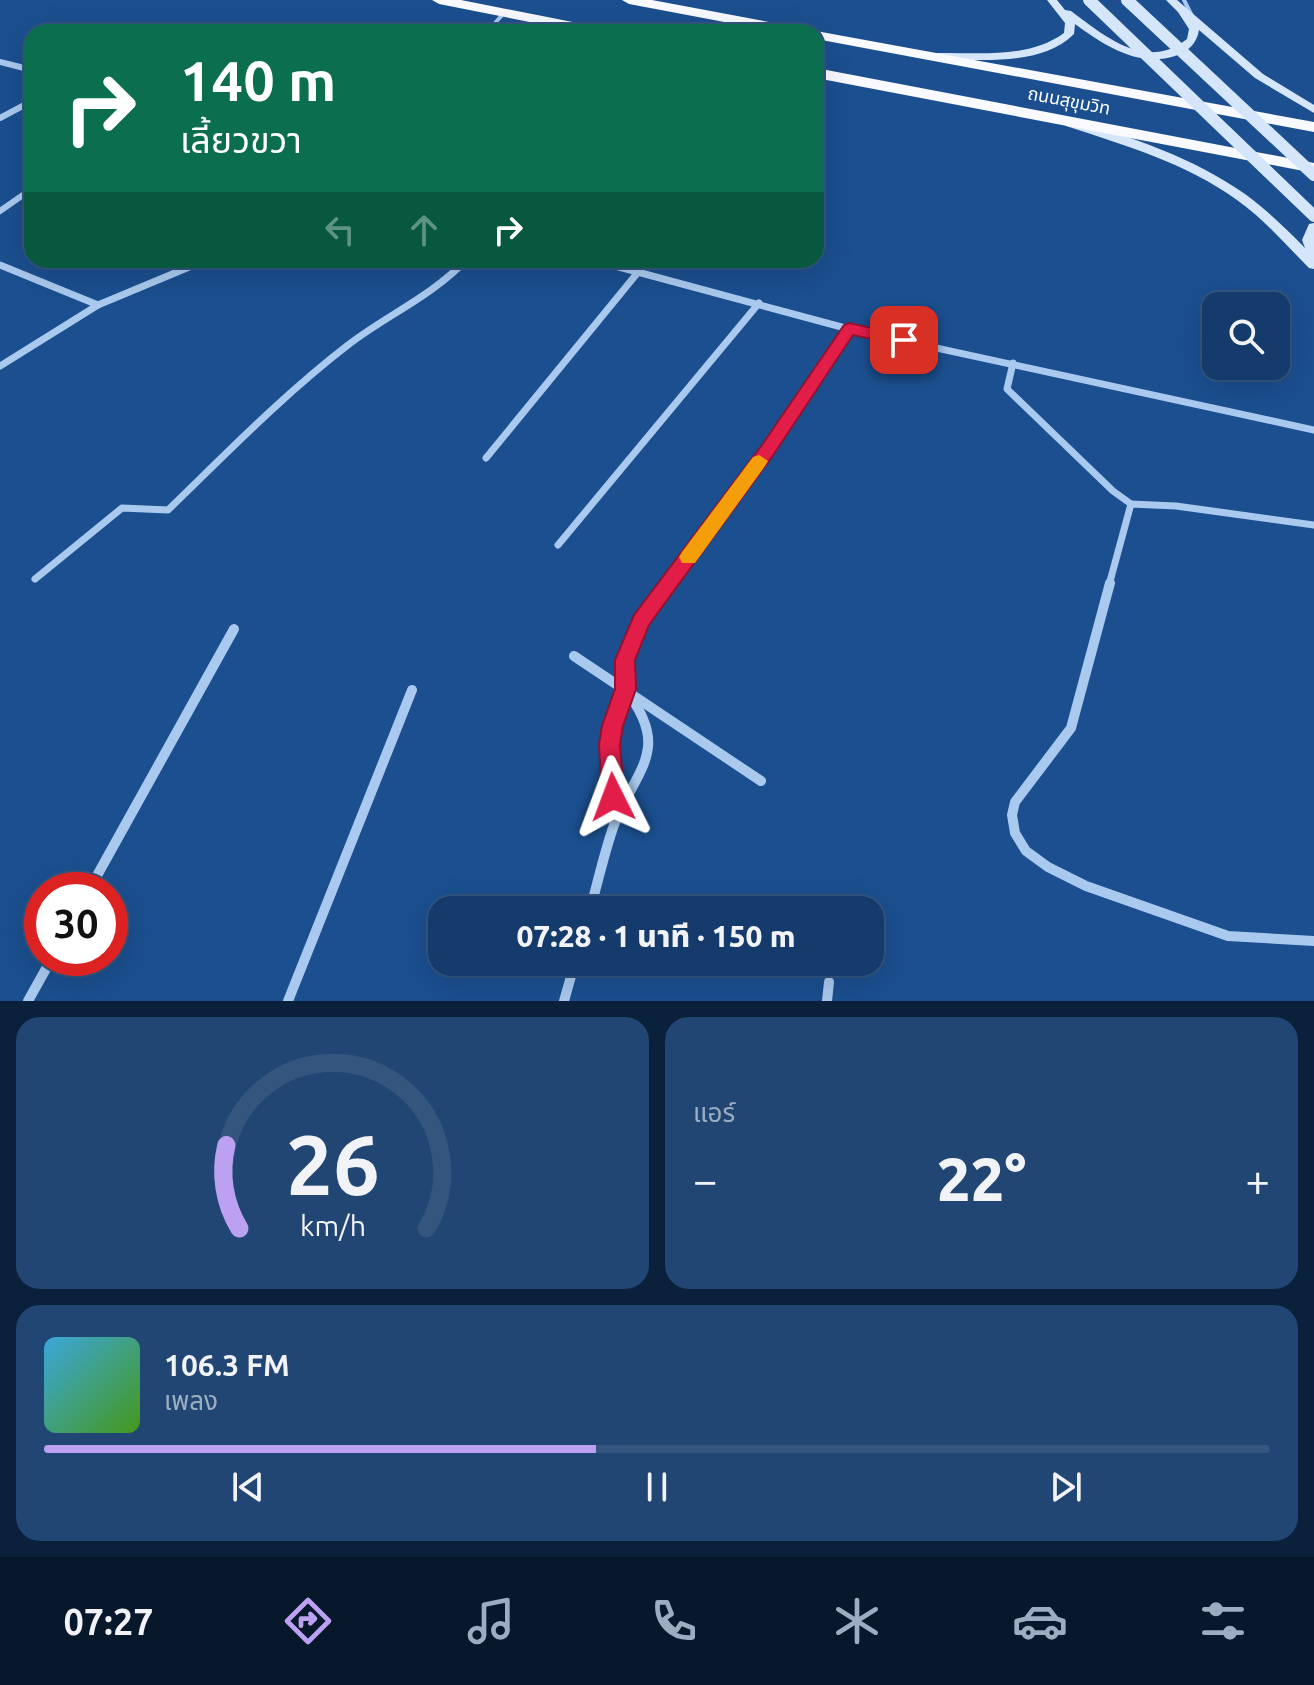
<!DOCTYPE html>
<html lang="th">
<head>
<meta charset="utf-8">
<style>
	:root { --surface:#143b6b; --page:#214673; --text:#f1f3f6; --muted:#9dadc1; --line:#33557e; --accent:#bca0f2 }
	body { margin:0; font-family:Ubuntu,"Noto Sans Thai",sans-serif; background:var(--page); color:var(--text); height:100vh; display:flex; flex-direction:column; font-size:30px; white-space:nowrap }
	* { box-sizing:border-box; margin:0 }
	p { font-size:26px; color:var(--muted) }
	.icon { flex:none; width:44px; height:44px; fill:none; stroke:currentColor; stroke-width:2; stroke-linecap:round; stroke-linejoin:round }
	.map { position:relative; height:1001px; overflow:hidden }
	.panel { display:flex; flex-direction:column; gap:16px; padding:16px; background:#0b203b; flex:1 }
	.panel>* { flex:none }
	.top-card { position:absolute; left:24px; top:24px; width:800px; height:244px; border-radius:24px; box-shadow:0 8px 32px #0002,0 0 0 2px var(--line); background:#0b6e4f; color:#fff; overflow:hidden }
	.buttons { position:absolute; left:1202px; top:292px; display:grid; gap:16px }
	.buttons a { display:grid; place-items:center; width:88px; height:88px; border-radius:16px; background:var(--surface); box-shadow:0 8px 32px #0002,0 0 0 2px var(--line); font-size:40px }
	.speed { position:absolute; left:24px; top:872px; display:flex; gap:16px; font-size:40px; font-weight:700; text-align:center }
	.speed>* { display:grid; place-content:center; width:104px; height:104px; border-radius:50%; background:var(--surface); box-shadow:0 8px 32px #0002,0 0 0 2px var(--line); line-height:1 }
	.speed .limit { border:12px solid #d22; background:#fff; color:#111 }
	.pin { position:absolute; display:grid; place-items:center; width:68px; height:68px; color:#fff; margin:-34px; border-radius:16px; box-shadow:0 4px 12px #0006 }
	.me { position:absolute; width:88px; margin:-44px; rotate:357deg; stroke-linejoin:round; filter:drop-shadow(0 0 6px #0008) }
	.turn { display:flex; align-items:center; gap:28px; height:168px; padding:0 24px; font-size:36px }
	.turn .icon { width:104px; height:104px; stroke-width:2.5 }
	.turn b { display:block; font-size:56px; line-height:68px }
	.lanes { display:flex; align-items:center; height:76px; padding:0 24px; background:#0003; justify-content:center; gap:40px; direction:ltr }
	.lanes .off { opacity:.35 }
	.big { font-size:60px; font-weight:800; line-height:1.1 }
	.panel .tile { flex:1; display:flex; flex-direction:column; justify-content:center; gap:12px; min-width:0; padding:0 28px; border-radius:24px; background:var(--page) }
	.panel .dial { align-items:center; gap:0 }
	.dial svg { height:208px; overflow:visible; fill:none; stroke:var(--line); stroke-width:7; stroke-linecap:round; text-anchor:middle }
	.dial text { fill:var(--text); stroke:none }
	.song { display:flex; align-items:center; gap:24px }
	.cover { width:96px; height:96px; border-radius:12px; background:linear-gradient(135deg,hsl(200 70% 55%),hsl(100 70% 35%)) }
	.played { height:8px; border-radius:4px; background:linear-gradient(90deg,var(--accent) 45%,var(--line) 45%) }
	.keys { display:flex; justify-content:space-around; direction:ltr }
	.heat { display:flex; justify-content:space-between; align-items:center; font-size:44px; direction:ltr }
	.panel .tiles { flex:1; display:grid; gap:16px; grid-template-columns:1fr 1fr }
	.tile:last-child { grid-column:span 2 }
	.trip { position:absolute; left:428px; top:896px; width:456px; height:80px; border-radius:24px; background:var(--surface); box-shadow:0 8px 32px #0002,0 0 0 2px var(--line); font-weight:800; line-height:80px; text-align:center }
	.tabs { display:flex; height:128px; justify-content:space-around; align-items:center; background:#08182b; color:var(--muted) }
	.tabs .icon { width:56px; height:56px }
	.tabs .selected { color:var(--accent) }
	.tabs b { font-size:36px; color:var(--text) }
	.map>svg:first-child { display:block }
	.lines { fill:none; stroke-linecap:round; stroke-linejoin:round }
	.service { stroke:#a9c9ee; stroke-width:4 }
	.minor-far2 { stroke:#a9c9ee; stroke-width:6 }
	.minor-far1 { stroke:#a9c9ee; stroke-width:7 }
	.minor { stroke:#a9c9ee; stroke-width:10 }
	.secondary { fill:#d6e6fa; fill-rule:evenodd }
	.trunk { fill:#f8faff; fill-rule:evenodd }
	.secondary-bridge { stroke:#d6e6fa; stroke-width:12 }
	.route { fill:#e11d48; stroke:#92132f; stroke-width:2 }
	.slow { fill:#f59e0b }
	.labels { text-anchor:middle; stroke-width:7; stroke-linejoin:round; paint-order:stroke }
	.far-street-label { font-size:18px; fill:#fff; stroke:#1b4f8f }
</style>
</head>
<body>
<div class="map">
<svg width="1314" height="1001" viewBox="0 0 1314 1001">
	<rect width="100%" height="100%" fill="#1b4f8f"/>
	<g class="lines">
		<!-- service -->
		<g class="service">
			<polyline points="1184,0 1193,18"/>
			<polyline points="487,32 504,13"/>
		</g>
		<!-- minor-far2 -->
		<g class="minor-far2">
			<polyline points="0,62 32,70"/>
			<polyline points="0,118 32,101"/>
			<polyline points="0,211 23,195"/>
		</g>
		<!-- minor-far1 -->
		<g class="minor-far1">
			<polyline points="593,260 849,329 1314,430"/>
			<polyline points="0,265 98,305"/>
			<polyline points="1013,363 1007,389 1113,491 1131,504"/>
			<polyline points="0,366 98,305 206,260"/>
			<polyline points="486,458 639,271"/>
			<polyline points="558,545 759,303"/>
			<path d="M35,579l87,-71 46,2c59,-57 115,-115 180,-165 39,-30 84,-49 118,-85"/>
			<polyline points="668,585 768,450 849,329"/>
			<polyline points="1109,585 1131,504 1176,506 1314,525"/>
		</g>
		<!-- minor -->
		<g class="minor">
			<polyline points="1110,583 1071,728 1015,802 1012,815 1015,833 1026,851 1048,867 1086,886 1228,936 1314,941"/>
			<polyline points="574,656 761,781"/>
			<polyline points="614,824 610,744 625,689 625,660 641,621 669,583"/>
			<polyline points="89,890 234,629"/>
			<path d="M590,910c8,-28 14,-57 24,-85 23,-58 58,-75 11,-136"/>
			<polyline points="28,1001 52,958"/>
			<polyline points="288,1001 412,690"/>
			<polyline points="564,1001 575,962"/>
			<polyline points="827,1001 829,982"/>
		</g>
		<!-- secondary -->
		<g class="secondary">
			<path d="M1047,0h10l8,10 6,1c34,25 75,61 116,28l2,-10 -11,-17 -12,-12h11l86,74 51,31v8l-59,-35 -56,-48c-2,13 -11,22 -24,26 -37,12 -71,-11 -100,-32l-1,10c-34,34 -98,25 -142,25l-6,-3 6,-3c43,-1 95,7 132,-20l1,-10z"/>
			<path d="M1070,119c60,17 124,39 175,75 22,16 41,35 60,54l-3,-8 7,-16 5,-1v46l-5,-1c-23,-23 -45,-49 -72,-68 -51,-37 -113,-55 -171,-74l-2,-3z"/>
		</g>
		<!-- trunk -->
		<g class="trunk">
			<polygon points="432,0 461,0 603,28 610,32 580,32 439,4"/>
			<polygon points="622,0 652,0 801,28 808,32 777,32 629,4"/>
			<polygon points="816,31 1314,122 1314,132 816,39 816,32 811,32"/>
			<polygon points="816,68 1314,163 1314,173 816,78"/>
		</g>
		<!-- secondary-bridge -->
		<g class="secondary-bridge">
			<polyline points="1089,0 1314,216"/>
			<polyline points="1127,0 1314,175"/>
		</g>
	</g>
	<!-- route -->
	<polygon class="route" points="849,323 904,335 912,340 904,346 853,335 774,454 649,625 635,660 636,689 623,726 620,744 624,797 621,804 613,807 605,804 602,797 599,744 602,726 615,689 615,660 634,615 762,445 844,325"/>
	<!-- slow -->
	<polygon class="slow" points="759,455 768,461 765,466 695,563 682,563 679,557 682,552 753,457"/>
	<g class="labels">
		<!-- far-street labels -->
		<g class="far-street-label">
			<text transform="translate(1069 101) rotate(11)" y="6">ถนนสุขุมวิท</text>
		</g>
	</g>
</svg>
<div class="buttons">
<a><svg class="icon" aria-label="search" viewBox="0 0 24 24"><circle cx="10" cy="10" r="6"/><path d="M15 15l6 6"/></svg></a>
</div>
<div class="speed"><div class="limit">30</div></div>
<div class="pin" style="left:904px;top:340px;background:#d93025"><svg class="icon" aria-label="arrive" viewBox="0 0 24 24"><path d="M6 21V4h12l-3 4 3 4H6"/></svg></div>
<svg class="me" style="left:613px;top:797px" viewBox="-20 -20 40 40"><path d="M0-17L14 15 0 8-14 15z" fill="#e11d48" stroke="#fff" stroke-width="4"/></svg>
<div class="trip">07:28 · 1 นาที · 150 m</div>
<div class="top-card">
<div class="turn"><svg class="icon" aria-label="right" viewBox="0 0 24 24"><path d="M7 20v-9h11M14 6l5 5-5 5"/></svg><div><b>140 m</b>เลี้ยวขวา</div></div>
<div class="lanes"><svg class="icon off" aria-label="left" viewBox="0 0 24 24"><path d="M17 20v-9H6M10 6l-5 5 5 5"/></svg><svg class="icon off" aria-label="ahead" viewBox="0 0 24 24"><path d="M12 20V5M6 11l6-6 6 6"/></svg><svg class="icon" aria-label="right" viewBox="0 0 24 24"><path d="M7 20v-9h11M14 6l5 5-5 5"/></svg></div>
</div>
</div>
<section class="panel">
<div class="tiles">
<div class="tile dial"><svg viewBox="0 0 100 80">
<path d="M14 69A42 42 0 1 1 86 69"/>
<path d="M14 69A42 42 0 0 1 9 37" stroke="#bca0f2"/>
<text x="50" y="56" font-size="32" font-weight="700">26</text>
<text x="50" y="72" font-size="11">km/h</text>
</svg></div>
<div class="tile"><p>แอร์</p>
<div class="heat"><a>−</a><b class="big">22°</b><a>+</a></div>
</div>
<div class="tile">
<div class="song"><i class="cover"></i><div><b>106.3 FM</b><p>เพลง</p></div></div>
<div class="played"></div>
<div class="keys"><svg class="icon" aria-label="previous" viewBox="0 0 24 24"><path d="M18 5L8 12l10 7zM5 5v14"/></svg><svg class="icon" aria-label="pause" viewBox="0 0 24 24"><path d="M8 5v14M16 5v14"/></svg><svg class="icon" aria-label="next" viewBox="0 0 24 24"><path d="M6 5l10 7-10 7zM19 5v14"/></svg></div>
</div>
</div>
</section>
<nav class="tabs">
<b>07:27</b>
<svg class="icon selected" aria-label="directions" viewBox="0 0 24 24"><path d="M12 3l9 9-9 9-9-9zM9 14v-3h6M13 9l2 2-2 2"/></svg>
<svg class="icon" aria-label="music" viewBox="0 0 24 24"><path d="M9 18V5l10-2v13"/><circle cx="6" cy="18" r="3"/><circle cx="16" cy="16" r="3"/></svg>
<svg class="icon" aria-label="phone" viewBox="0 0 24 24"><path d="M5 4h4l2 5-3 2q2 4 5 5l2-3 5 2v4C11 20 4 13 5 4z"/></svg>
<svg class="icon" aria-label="climate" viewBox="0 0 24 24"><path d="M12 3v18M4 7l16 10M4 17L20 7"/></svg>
<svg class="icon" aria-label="car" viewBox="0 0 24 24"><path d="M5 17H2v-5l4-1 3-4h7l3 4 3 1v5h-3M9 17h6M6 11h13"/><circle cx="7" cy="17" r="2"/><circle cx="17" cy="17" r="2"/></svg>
<svg class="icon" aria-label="filters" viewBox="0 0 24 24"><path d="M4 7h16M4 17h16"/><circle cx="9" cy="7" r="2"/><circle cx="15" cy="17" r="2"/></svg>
</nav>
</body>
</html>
